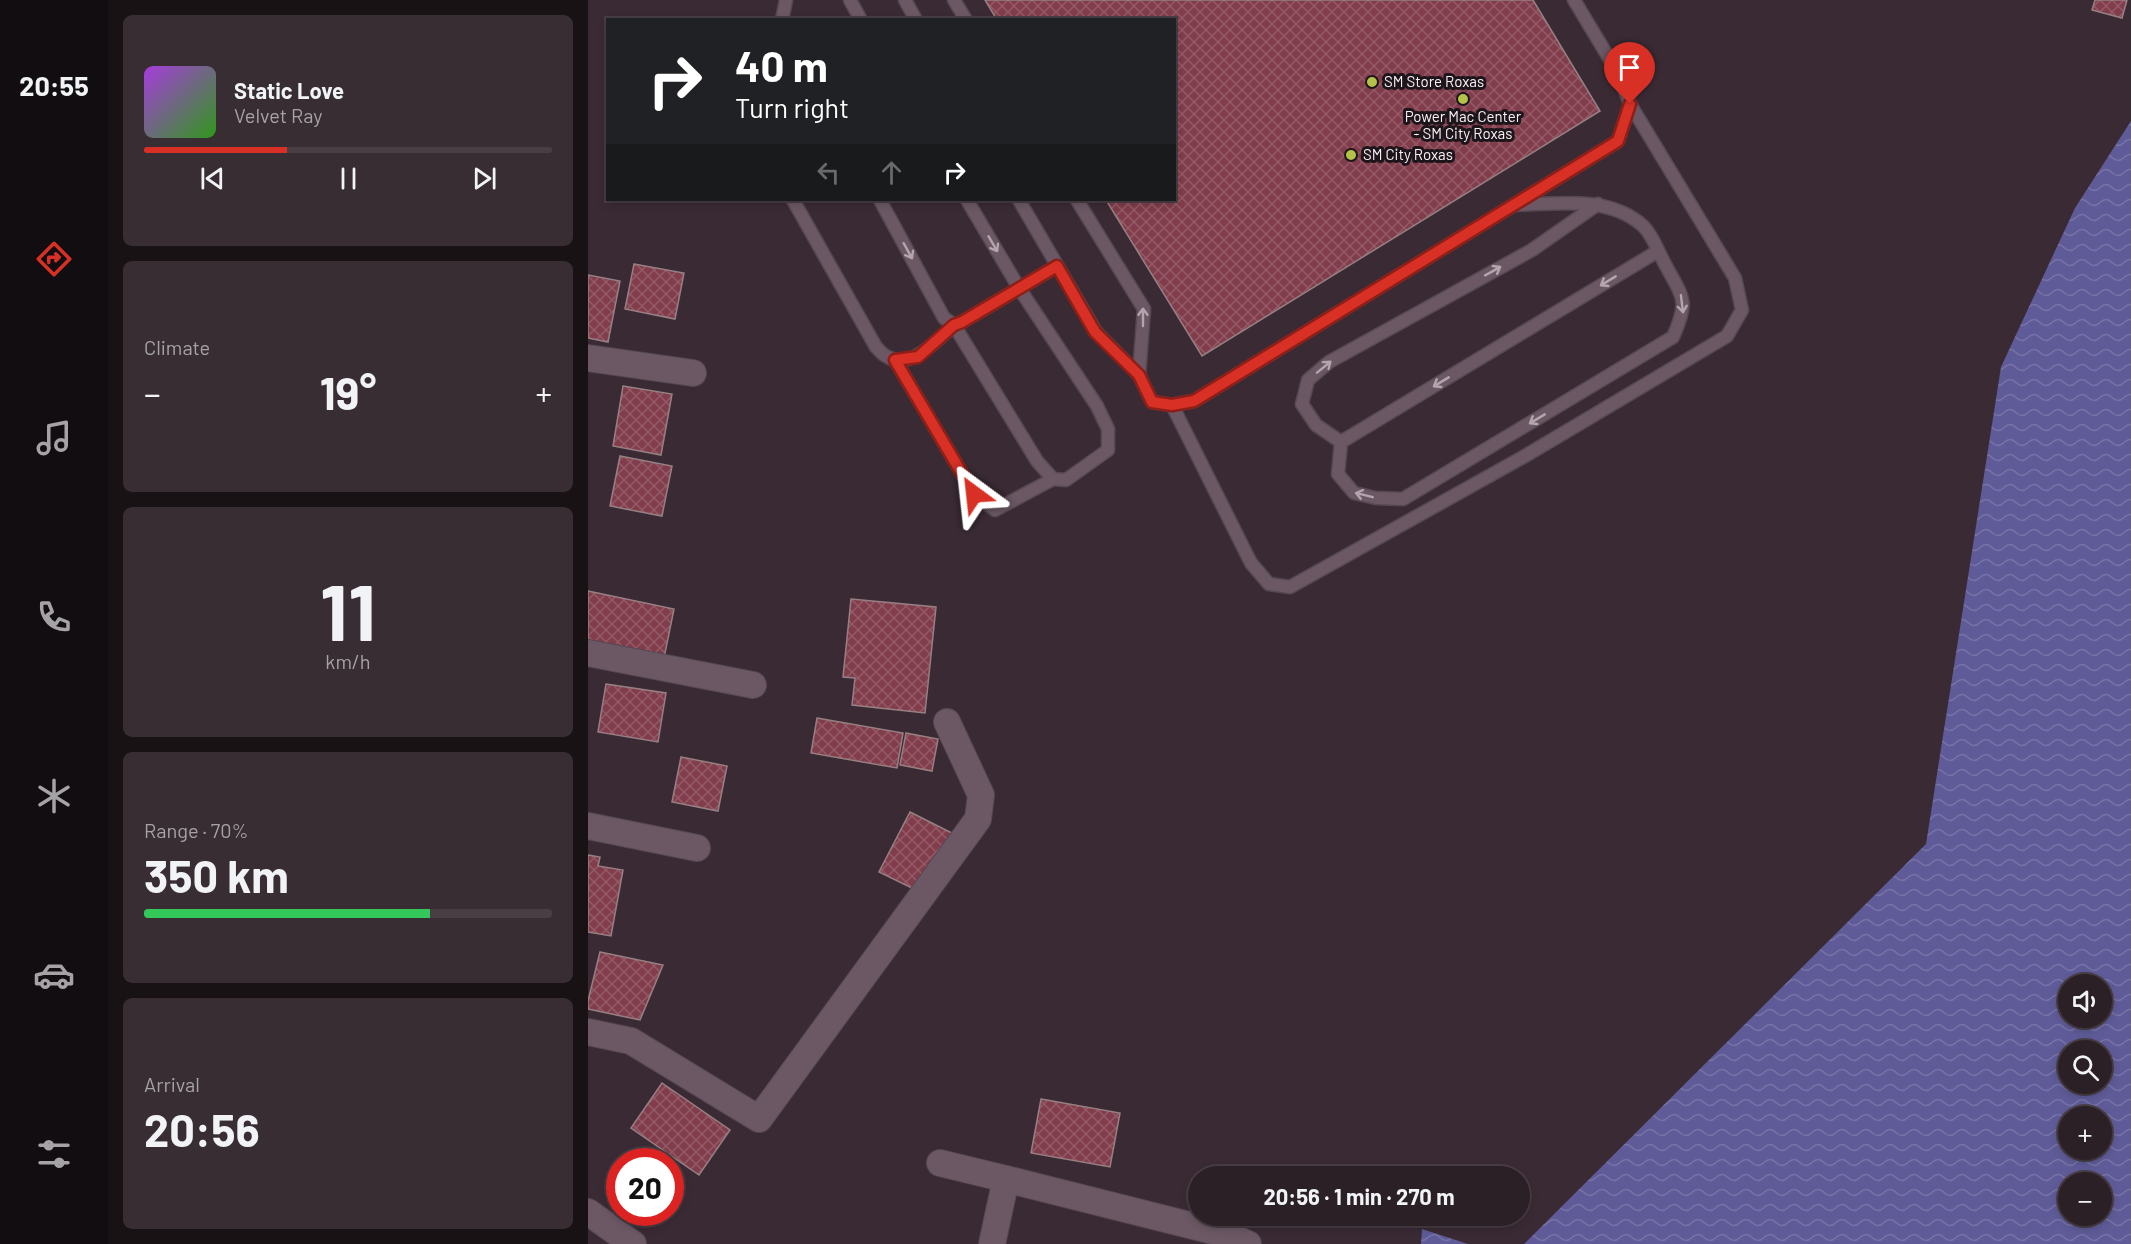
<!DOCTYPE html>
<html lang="en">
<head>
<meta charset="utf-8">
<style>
	:root { --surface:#2c2027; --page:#382d33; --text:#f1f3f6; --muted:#a6a3a7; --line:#483e44; --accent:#d93025 }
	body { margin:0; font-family:Barlow,sans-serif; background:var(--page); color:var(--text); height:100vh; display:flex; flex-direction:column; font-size:22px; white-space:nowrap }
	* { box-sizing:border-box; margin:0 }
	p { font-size:20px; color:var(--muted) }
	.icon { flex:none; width:33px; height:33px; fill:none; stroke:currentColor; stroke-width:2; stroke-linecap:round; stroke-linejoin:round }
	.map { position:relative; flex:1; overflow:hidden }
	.drawer { display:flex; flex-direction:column; gap:15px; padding:15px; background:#181215; width:480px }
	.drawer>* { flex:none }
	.top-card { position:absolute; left:18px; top:18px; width:570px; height:183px; border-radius:0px; box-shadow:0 3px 9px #0003,0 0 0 2px var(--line); background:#202124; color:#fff; overflow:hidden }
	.controls { position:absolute; left:1470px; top:974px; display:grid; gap:12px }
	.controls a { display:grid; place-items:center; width:54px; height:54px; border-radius:50%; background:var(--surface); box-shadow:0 3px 9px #0003,0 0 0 2px var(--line); font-size:30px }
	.speed { position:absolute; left:18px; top:1148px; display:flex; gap:12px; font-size:30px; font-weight:700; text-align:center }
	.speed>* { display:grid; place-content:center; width:78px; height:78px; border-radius:50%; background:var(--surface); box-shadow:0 3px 9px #0003,0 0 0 2px var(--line); line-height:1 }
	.speed .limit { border:9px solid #d22; background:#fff; color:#111 }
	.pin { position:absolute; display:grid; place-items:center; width:51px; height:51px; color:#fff; margin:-62px -26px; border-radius:50% 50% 50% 0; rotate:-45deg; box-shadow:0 0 6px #0007 }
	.pin .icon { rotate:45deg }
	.me { position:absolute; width:66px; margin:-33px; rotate:330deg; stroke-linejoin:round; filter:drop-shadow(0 0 4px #0008) }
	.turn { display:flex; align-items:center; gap:21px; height:126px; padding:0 30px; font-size:27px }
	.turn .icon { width:78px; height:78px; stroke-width:2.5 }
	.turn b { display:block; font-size:42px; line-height:51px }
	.lanes { display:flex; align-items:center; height:57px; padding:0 30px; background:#0003; justify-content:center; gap:30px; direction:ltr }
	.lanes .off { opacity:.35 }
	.big { font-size:45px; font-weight:700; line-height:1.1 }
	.drawer .widget { flex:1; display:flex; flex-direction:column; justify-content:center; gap:9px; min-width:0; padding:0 21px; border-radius:9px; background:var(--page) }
	.drawer .dial { align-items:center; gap:0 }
	.dial b { font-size:78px; line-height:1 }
	.song { display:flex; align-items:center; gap:18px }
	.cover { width:72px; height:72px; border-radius:9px; background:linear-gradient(135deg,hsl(280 70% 55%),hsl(110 70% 35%)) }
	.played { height:6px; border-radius:3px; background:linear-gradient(90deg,var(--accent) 35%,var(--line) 35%) }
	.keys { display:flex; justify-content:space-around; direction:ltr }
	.heat { display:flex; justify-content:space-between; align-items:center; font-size:33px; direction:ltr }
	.charge { height:9px; border-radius:4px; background:linear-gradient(90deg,#34c759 70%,var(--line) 0) }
	.trip { position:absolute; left:600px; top:1166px; width:342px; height:60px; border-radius:30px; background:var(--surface); box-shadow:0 3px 9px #0003,0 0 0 2px var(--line); font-weight:700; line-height:60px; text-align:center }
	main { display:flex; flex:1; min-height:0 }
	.tabs { display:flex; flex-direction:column; width:108px; justify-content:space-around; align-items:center; background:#120d10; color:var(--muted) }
	.tabs .icon { width:42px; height:42px }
	.tabs .current { color:var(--accent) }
	.tabs b { font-size:27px; color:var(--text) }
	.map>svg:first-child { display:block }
	.water { fill:url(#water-waves); fill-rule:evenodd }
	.building { fill:url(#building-cross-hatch); stroke:#978083; stroke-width:1.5 }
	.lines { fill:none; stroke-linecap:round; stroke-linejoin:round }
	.service-casing { stroke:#554851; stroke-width:15 }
	.minor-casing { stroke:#554851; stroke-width:28 }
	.service { stroke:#6b5864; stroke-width:12 }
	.minor { stroke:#6b5864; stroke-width:26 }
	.oneway { stroke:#b4a4ae }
	.route-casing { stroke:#8d1f18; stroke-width:15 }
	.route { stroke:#d93025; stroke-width:10 }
	.poi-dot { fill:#b4c24a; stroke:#1c151a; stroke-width:2 }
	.labels { text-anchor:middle; stroke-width:6; stroke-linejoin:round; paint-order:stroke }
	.poi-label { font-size:15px; fill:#fcf1f8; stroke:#1c151a; text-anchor:start }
</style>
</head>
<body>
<main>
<nav class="tabs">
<b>20:55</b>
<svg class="icon current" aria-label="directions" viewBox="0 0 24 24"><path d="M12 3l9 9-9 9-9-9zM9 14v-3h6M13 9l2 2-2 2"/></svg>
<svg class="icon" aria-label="music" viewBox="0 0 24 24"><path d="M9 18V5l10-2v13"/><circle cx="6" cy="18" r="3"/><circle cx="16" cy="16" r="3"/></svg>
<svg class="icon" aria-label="phone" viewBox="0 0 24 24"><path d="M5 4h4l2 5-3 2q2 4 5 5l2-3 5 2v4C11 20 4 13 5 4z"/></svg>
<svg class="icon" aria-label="climate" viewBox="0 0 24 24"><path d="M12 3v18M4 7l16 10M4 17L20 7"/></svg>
<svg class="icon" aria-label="car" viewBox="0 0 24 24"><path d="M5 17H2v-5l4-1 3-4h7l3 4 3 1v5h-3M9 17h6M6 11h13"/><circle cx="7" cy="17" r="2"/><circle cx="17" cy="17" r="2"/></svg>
<svg class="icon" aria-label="filters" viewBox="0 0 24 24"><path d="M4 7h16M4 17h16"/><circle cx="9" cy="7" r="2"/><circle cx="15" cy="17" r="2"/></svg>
</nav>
<section class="drawer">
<div class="widget">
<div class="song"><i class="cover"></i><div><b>Static Love</b><p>Velvet Ray</p></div></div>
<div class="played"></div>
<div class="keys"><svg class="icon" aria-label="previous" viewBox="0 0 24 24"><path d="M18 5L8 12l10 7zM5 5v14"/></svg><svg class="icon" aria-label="pause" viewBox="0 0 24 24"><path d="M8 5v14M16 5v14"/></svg><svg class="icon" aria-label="next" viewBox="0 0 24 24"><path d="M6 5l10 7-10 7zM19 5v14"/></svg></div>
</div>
<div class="widget"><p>Climate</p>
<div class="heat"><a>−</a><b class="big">19°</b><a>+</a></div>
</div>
<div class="widget dial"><b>11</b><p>km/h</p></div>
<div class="widget"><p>Range · 70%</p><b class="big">350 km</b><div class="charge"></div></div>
<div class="widget"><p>Arrival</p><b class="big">20:56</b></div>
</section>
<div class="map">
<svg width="1543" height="1244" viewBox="0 0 1543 1244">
	<defs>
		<pattern id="water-waves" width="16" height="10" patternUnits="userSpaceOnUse" patternTransform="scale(1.5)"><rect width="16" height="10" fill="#5f5b98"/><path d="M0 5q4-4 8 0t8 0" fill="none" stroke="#7773a7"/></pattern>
		<pattern id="building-cross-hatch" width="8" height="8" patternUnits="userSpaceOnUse" patternTransform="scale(1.5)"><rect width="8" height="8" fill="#813d4c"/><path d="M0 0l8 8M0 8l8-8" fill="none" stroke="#945a67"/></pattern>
	</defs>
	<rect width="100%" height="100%" fill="#3a2a34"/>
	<!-- water -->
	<g class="water">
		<path d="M1543,121v1123h-607l402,-400 75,-477 74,-159zM1480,984h34v33h-34zM1480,1050h34v33h-34zM1480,1116h34v33h-34zM1480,1182h34v33h-34z"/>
		<polygon points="834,1229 880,1244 833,1244"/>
	</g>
	<!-- building -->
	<g class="building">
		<polygon points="397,0 945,0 1012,111 614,356 518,200 586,200 586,20 409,20"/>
		<polygon points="1507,0 1539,0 1534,18 1504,10"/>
		<polygon points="46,264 96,273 87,319 37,309"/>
		<polygon points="0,275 32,281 20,342 0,338"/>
		<polygon points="35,386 84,394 73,455 25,446"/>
		<polygon points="32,456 84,466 74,516 22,506"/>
		<polygon points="0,591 86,609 76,658 0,643"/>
		<polygon points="263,599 348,607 337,713 264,705 267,678 255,677"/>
		<polygon points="18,684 78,693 70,742 10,732"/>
		<polygon points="229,718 315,733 309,768 223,753"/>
		<polygon points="318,733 350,739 344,771 312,765"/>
		<polygon points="93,757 139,766 130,811 84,802"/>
		<polygon points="322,812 364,833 334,893 291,872"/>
		<polygon points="0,855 12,857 10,866 35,870 23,936 0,932"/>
		<polygon points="12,952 75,965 52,1020 0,1009 0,1001"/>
		<polygon points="74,1083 142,1130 111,1175 43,1128"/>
		<polygon points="453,1099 532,1113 522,1167 443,1153"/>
	</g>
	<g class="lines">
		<defs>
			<g id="service">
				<polyline points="262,0 273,20"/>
				<polyline points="317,0 328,20"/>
				<polyline points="366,0 378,20"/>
				<polyline points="194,20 198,0"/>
				<path d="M205,200l83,147c3,3 6,7 10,9 24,16 52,-17 68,-31l83,136 16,18 13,1 42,-30v-21l-11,-23 -78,-118 -52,-88"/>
				<polyline points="292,200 356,318 366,325 374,322 469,266"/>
				<polyline points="431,200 508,332 551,375 564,402 584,405 606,401 1030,141 1042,104 1030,73 986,0"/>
				<polyline points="489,200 556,309 551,375"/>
				<polyline points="307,360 386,494 407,510 465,479"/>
				<polyline points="584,405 663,563 681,584 702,587 937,456 1139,336 1154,310 1147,278 1042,104"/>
				<path d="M753,442l-3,32 16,19 22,5 27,1 270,-162c16,-36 11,-38 -7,-71 -7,-12 -13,-31 -23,-40 -34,-31 -86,-22 -128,-21"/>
				<polyline points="753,442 728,425 714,404 720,380 741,362 944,250 1010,204"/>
				<polyline points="753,442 1070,251"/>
			</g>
			<g id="minor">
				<polyline points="0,358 105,373"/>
				<polyline points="0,653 165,685"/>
				<polyline points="0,826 109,848"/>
				<polyline points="0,1032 43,1041 171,1119 390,819 393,795 359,722"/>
				<polyline points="352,1163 418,1179"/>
				<polyline points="0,1212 45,1244"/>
				<polyline points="404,1244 418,1179 637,1234 660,1244"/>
			</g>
		</defs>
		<!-- service casing -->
		<use href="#service" class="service-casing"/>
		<!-- minor casing -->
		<use href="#minor" class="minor-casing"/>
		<!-- service -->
		<use href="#service" class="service"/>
		<!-- minor -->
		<use href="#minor" class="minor"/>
	</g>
	<!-- one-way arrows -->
	<defs><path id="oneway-shaft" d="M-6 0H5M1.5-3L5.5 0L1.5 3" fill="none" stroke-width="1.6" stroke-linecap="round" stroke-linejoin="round" transform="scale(1.5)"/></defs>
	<g class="oneway">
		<use href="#oneway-shaft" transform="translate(405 244) rotate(60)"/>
		<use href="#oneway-shaft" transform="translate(320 251) rotate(61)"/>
		<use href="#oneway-shaft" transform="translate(905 271) rotate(-29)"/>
		<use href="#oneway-shaft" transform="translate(1020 281) rotate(149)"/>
		<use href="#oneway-shaft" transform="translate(1094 304) rotate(83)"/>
		<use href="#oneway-shaft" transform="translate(555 317) rotate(-90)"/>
		<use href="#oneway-shaft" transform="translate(736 367) rotate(-39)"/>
		<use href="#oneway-shaft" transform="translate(853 382) rotate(149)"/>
		<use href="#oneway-shaft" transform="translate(949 419) rotate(149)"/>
		<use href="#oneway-shaft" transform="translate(776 495) rotate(-166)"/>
	</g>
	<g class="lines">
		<defs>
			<polyline id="route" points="386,494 307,360 330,357 366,325 374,322 469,266 507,332 551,375 564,402 584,405 606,401 1030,141 1042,104"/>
		</defs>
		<!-- route casing -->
		<use href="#route" class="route-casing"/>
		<!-- route -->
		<use href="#route" class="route"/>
	</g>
	<!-- markers -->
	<g class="poi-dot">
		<circle cx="784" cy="82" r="6"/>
		<circle cx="875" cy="99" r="6"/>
		<circle cx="763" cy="155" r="6"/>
	</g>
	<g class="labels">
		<!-- poi labels -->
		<g class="poi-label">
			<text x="796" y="87">SM Store Roxas</text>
			<text x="875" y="122" text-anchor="middle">Power Mac Center<tspan x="875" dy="17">- SM City Roxas</tspan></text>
			<text x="775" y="160">SM City Roxas</text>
		</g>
	</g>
</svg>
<div class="controls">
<a><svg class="icon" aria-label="sound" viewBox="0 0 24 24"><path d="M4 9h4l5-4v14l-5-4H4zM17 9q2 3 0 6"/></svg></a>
<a><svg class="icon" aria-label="search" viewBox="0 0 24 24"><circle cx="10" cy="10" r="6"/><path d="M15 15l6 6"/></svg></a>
<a>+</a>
<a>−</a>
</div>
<div class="speed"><div class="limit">20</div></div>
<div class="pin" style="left:1042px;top:104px;background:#d93025"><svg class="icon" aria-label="arrive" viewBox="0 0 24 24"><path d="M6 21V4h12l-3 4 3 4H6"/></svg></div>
<svg class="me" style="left:386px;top:494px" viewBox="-20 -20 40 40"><path d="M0-17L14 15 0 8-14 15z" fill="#d93025" stroke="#fff" stroke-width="4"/></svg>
<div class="trip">20:56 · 1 min · 270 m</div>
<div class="top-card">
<div class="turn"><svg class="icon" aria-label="right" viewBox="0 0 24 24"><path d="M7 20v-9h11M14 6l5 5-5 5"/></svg><div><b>40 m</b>Turn right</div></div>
<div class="lanes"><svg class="icon off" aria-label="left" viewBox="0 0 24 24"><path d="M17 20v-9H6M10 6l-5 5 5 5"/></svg><svg class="icon off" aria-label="ahead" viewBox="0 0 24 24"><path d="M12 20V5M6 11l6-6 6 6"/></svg><svg class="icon" aria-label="right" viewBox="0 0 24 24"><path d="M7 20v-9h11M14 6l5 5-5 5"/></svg></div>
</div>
</div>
</main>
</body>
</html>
